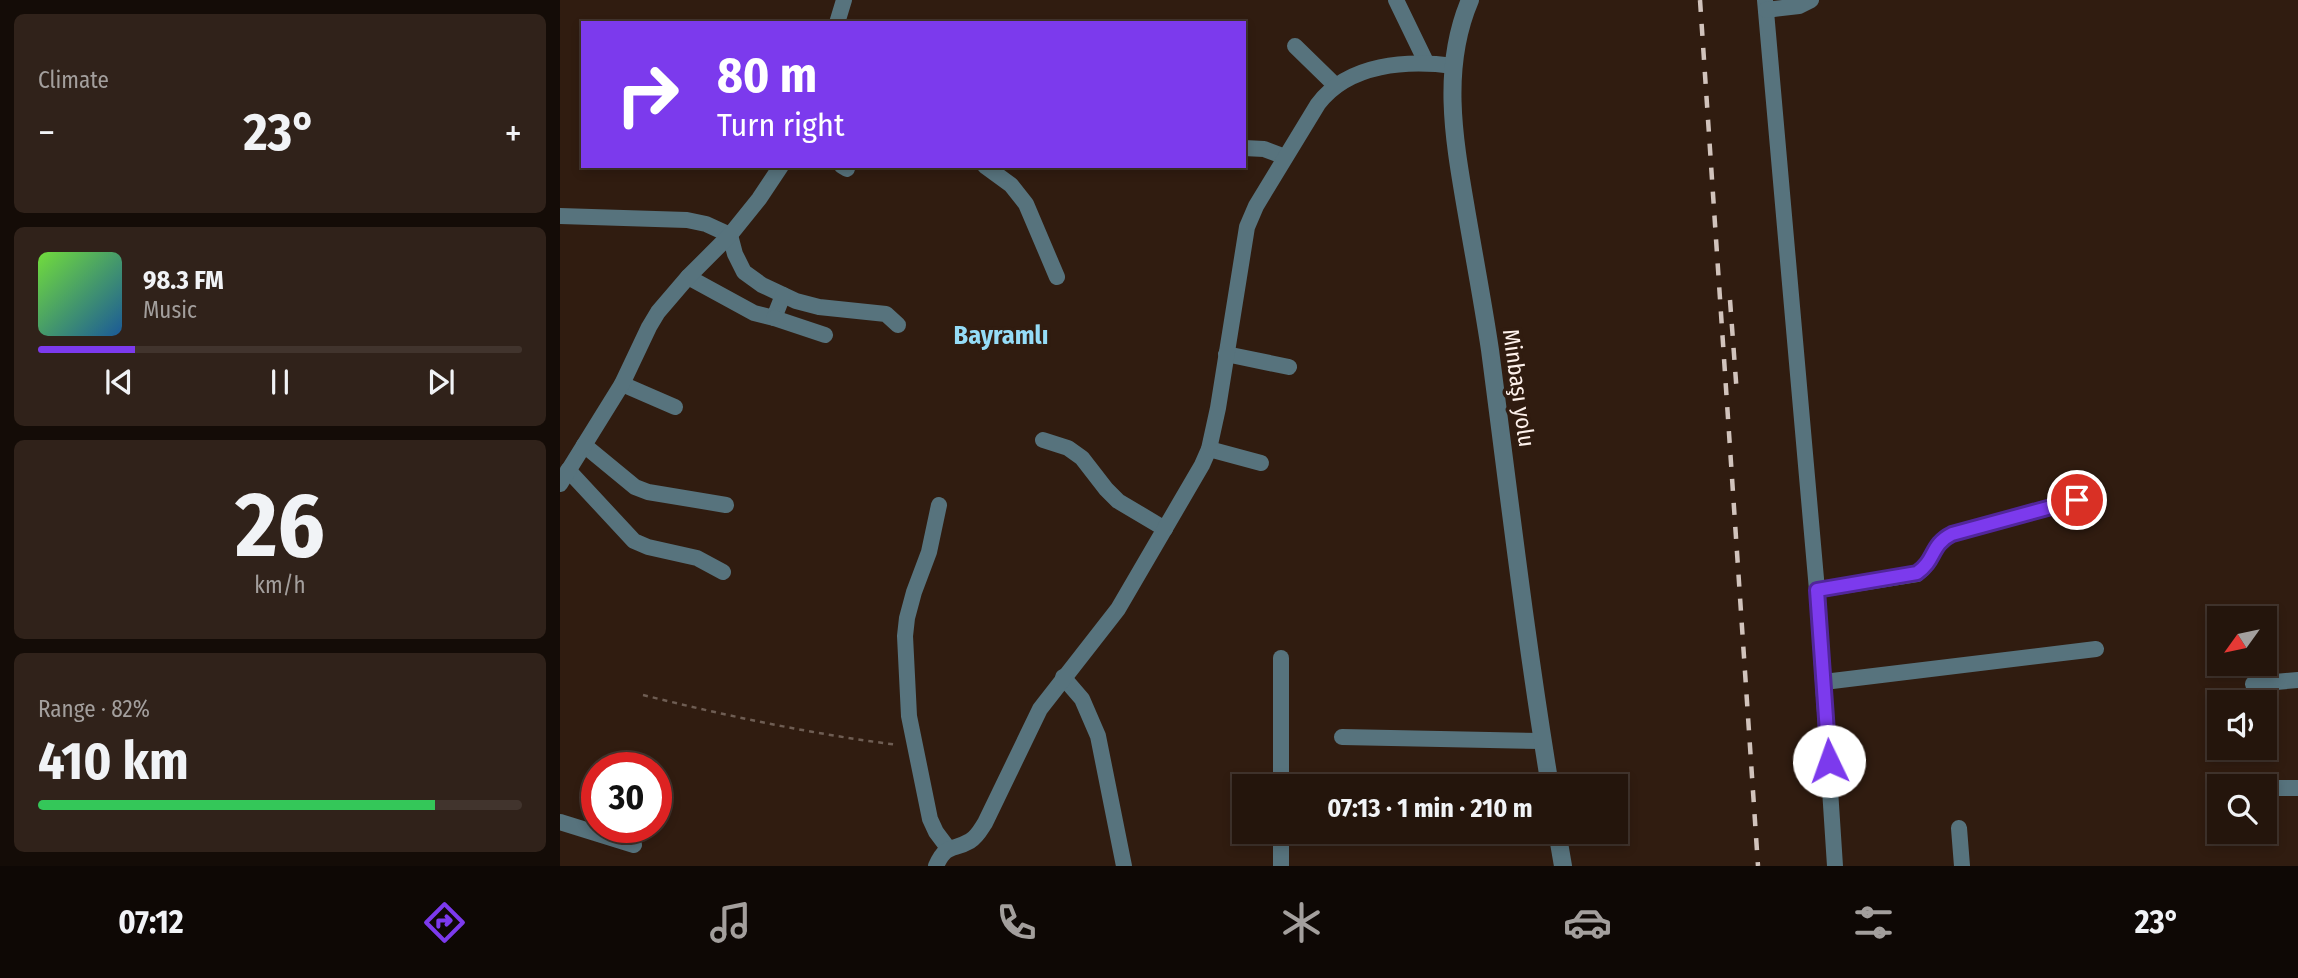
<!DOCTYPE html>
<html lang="en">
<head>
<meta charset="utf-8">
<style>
	:root { --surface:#24150c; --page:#30221a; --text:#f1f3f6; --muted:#a39f9d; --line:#41342d; --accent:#7c3aed }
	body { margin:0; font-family:"Fira Sans Condensed",sans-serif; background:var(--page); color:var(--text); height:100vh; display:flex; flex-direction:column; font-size:26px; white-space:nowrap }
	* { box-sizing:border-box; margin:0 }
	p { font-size:23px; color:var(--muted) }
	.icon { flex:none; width:38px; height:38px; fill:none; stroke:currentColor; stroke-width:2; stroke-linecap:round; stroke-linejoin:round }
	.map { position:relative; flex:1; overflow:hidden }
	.sheet { display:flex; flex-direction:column; gap:14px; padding:14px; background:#140c07; width:560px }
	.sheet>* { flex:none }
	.top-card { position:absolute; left:21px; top:21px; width:665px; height:147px; border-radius:0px; box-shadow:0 4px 10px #0003,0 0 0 2px var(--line); background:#7c3aed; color:#fff; overflow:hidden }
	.needle { width:46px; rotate:237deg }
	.controls { position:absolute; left:1647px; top:606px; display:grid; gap:14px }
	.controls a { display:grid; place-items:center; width:70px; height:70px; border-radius:0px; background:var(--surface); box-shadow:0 4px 10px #0003,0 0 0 2px var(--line); font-size:35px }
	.speed { position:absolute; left:21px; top:752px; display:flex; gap:14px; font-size:35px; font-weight:700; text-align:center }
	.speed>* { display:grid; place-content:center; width:91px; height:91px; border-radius:50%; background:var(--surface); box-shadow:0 4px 10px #0003,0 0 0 2px var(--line); line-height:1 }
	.speed .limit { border:10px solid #d22; background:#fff; color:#111 }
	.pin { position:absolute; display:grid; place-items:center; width:60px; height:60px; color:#fff; margin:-30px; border:4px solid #fff; border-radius:50%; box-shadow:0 2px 7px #0007 }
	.me { position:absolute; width:77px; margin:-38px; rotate:357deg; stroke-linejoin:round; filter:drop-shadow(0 0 5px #0008) }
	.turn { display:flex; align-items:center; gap:24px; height:147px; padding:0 21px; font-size:32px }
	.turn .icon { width:91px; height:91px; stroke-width:2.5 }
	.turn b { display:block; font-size:49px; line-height:60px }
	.big { font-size:52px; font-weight:700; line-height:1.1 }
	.sheet .card { flex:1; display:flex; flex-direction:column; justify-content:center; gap:10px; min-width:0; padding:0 24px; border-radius:10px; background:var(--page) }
	.sheet .dial { align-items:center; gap:0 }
	.dial b { font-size:91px; line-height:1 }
	.song { display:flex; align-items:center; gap:21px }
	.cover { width:84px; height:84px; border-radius:10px; background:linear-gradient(135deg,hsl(100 70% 55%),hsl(210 70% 35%)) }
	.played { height:7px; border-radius:4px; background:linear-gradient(90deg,var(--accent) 20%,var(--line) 20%) }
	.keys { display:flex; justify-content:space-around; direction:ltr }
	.heat { display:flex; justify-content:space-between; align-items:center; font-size:38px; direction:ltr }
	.charge { height:10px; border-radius:5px; background:linear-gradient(90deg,#34c759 82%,var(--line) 0) }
	.trip { position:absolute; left:672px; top:774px; width:396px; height:70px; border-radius:0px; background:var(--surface); box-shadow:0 4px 10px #0003,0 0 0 2px var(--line); font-weight:700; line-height:70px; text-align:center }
	.tabs { display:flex; height:112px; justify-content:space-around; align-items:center; background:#0e0805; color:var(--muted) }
	.tabs .icon { width:49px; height:49px }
	.tabs .active { color:var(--accent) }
	.tabs b { font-size:32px; color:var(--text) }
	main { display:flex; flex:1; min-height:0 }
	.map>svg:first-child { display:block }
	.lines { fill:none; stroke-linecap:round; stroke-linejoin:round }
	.path { stroke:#6e5d53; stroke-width:2.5; stroke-dasharray:5 5; stroke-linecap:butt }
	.minor { stroke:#57737d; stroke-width:16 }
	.tertiary { stroke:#57737d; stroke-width:18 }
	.rail { stroke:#d1c3bc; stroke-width:4.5; stroke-dasharray:12 12; stroke-linecap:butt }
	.route-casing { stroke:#51269a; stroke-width:18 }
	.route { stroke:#7c3aed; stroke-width:12 }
	.labels { text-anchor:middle; stroke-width:7; stroke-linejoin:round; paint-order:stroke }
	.street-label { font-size:23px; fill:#fef2ec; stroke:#301c10 }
	.quarter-label { font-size:26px; font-weight:bold; fill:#95dcf7; stroke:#301c10 }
</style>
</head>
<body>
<main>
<section class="sheet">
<div class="card"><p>Climate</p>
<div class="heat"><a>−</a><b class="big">23°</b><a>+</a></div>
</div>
<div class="card">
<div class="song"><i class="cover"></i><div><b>98.3 FM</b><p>Music</p></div></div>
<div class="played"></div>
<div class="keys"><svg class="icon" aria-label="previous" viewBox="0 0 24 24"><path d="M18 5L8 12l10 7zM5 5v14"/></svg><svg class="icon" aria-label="pause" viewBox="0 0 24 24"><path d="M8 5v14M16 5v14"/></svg><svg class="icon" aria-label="next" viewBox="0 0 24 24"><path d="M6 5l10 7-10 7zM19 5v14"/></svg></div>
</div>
<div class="card dial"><b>26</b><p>km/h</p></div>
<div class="card"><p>Range · 82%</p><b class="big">410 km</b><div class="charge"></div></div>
</section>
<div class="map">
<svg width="1738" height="866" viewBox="0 0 1738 866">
	<rect width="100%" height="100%" fill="#301c10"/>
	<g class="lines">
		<!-- path -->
		<path class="path" d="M83,695c84,21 169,39 255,50"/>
		<!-- minor -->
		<g class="minor">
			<polyline points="836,0 866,62"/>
			<polyline points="1205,0 1257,590 1275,866"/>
			<polyline points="1206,10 1239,6 1251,0"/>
			<polyline points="277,23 284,0"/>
			<polyline points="735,46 776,86"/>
			<polyline points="684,148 704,149 725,157"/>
			<polyline points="282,166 287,169"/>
			<polyline points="425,166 451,185 466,204 497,277"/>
			<polyline points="0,216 127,220 146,224 170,235 175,254 184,272 202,285 236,301 259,307 326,314 338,325"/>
			<polyline points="128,277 194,313 214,318 223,295"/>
			<polyline points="214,318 265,335"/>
			<polyline points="666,354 729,367"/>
			<polyline points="62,384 115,407"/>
			<polyline points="483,440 508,448 522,458 546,489 558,501 605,529"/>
			<polyline points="24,445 75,487 88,492 166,505"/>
			<polyline points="649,449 701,463"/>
			<polyline points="8,470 74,541 88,547 137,558 163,572"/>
			<polyline points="0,484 62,384 89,327 98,312 128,277 170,235 199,199 221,166"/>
			<polyline points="379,505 369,552 354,592 347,618 345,636 349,716 370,819 376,832 388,848"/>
			<path d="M1257,590l100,-16c19,-14 13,-29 36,-40l124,-34"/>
			<polyline points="503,677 522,699 538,736 564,866"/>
			<polyline points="1264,682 1536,649"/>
			<polyline points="1693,684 1738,680"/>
			<polyline points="782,737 982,741"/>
			<polyline points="721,786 721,658"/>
			<polyline points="1704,788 1738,788"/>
			<polyline points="1653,790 1659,790"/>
			<polyline points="0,822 74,845"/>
			<polyline points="1399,828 1402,866"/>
			<path d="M376,866c10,-23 17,-15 34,-25 7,-4 11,-12 15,-18l55,-114 78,-100 84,-144 7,-16 9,-41 29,-181 9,-21 62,-102c31,-41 89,-44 136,-38"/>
			<polyline points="721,866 721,831"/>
		</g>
		<!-- tertiary -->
		<g class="tertiary">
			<path d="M910,0c-29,68 -16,139 -4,209 8,47 17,94 24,141 19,145 36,291 60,436"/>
			<polyline points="997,831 1003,866"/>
		</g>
		<!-- rail -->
		<g class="rail">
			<polyline points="1140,0 1198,866"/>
			<polyline points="1170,300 1177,395"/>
		</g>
	</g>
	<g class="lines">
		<defs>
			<path id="route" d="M1269,761l-12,-171 100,-17c19,-13 13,-28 35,-39l125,-34"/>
		</defs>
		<!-- route casing -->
		<use href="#route" class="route-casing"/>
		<!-- route -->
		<use href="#route" class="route"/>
	</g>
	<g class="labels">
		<!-- street labels -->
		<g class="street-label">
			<text transform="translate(959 388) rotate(82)" y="8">Minbaşı yolu</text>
		</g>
		<!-- quarter labels -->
		<g class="quarter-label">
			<text x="441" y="344">Bayramlı</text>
		</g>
	</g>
</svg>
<div class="controls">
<a><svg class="needle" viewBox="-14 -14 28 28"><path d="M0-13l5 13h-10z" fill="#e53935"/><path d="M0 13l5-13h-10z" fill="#a39f9d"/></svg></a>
<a><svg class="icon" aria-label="sound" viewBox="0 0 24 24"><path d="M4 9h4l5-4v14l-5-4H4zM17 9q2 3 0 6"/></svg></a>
<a><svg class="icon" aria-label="search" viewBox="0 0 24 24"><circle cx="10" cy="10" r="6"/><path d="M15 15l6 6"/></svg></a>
</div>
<div class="speed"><div class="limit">30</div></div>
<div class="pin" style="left:1517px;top:500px;background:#d93025"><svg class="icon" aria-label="arrive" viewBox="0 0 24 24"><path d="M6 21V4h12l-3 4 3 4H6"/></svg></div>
<svg class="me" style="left:1269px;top:761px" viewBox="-20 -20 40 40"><circle r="19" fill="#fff"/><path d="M0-13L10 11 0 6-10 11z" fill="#7c3aed"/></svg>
<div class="trip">07:13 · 1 min · 210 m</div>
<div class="top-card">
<div class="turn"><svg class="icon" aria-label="right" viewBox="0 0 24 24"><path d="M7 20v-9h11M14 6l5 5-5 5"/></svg><div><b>80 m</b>Turn right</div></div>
</div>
</div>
</main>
<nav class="tabs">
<b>07:12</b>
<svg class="icon active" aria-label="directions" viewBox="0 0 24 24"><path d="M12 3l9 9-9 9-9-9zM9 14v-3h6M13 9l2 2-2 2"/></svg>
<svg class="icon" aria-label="music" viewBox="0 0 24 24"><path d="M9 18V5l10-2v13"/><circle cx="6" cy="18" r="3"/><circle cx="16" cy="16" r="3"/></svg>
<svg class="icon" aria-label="phone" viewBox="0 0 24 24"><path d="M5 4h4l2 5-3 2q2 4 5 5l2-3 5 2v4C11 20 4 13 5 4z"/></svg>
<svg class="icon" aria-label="climate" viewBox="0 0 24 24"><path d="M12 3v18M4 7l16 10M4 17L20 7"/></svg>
<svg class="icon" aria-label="car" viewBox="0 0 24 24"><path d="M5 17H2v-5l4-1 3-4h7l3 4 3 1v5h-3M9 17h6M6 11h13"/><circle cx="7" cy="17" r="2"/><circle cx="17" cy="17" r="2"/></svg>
<svg class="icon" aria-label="filters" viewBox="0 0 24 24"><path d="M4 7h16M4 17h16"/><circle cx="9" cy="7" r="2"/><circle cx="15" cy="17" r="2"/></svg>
<b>23°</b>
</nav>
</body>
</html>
